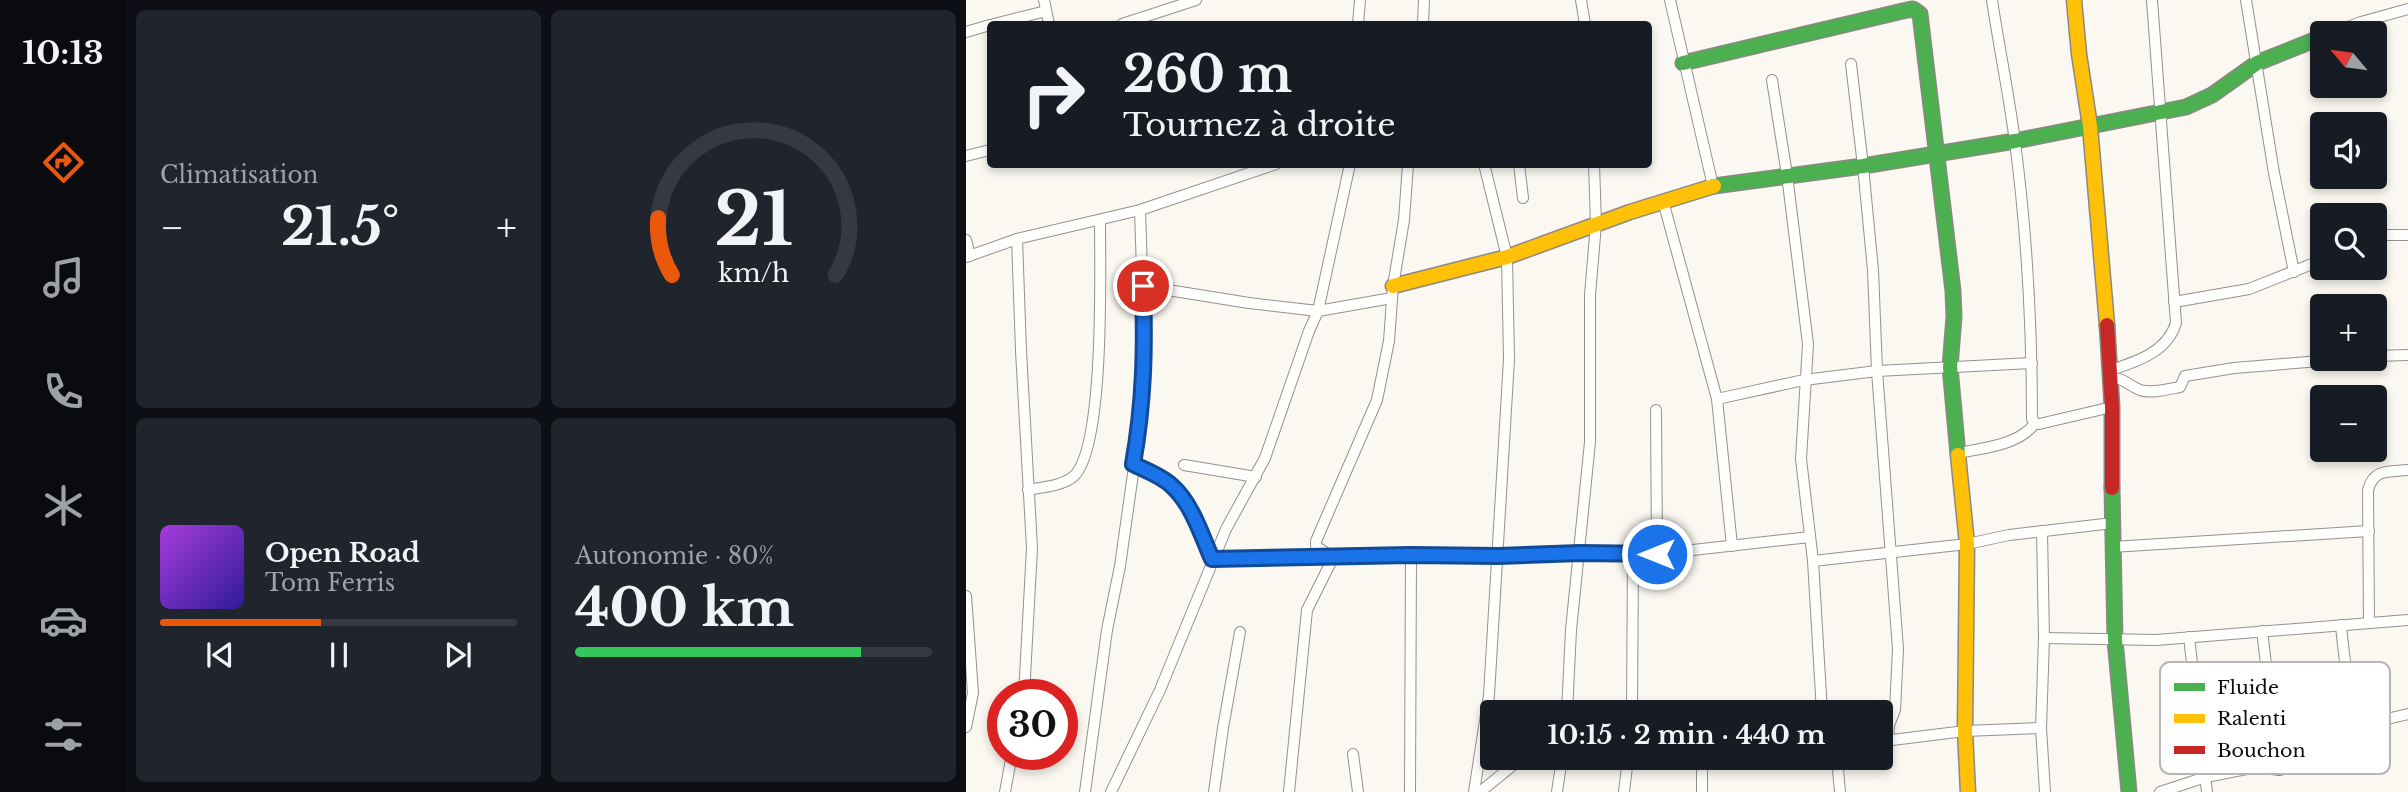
<!DOCTYPE html>
<html lang="fr">
<head>
<meta charset="utf-8">
<style>
	:root { --surface:#171b24; --page:#20242c; --text:#f1f3f6; --muted:#9ea1a6; --line:#363941; --accent:#ea580c }
	body { margin:0; font-family:"Libre Baskerville",serif; background:var(--page); color:var(--text); height:100vh; display:flex; flex-direction:column; font-size:26px; white-space:nowrap }
	* { box-sizing:border-box; margin:0 }
	p { font-size:23px; color:var(--muted) }
	.icon { flex:none; width:38px; height:38px; fill:none; stroke:currentColor; stroke-width:2; stroke-linecap:round; stroke-linejoin:round }
	.map { position:relative; flex:1; overflow:hidden }
	.details { display:flex; flex-direction:column; gap:10px; padding:10px; background:#0d0f14; width:840px }
	.details>* { flex:none }
	.hud { position:absolute; left:21px; top:21px; width:665px; height:147px; border-radius:7px; box-shadow:0 4px 10px #0003; background:#171b24; color:var(--text); overflow:hidden }
	.needle { width:46px; rotate:299deg }
	.buttons { position:absolute; left:1344px; top:21px; display:grid; gap:14px }
	.buttons a { display:grid; place-items:center; width:77px; height:77px; border-radius:7px; background:var(--surface); box-shadow:0 4px 10px #0003; font-size:35px }
	.speed { position:absolute; left:21px; top:679px; display:flex; gap:14px; font-size:35px; font-weight:700; text-align:center }
	.speed>* { display:grid; place-content:center; width:91px; height:91px; border-radius:50%; background:var(--surface); box-shadow:0 4px 10px #0003; line-height:1 }
	.speed .limit { border:10px solid #d22; background:#fff; color:#111 }
	.pin { position:absolute; display:grid; place-items:center; width:60px; height:60px; color:#fff; margin:-30px; border:4px solid #fff; border-radius:50%; box-shadow:0 2px 7px #0007 }
	.me { position:absolute; width:77px; margin:-38px; rotate:270deg; stroke-linejoin:round; filter:drop-shadow(0 0 5px #0008) }
	.turn { display:flex; align-items:center; gap:24px; height:147px; padding:0 21px; font-size:32px }
	.turn .icon { width:91px; height:91px; stroke-width:2.5 }
	.turn b { display:block; font-size:49px; line-height:60px }
	.big { font-size:52px; font-weight:700; line-height:1.1 }
	.details .card { flex:1; display:flex; flex-direction:column; justify-content:center; gap:10px; min-width:0; padding:0 24px; border-radius:10px; background:var(--page) }
	.details .dial { align-items:center; gap:0 }
	.dial svg { height:182px; overflow:visible; fill:none; stroke:var(--line); stroke-width:7; stroke-linecap:round; text-anchor:middle }
	.dial text { fill:var(--text); stroke:none }
	.song { display:flex; align-items:center; gap:21px }
	.cover { width:84px; height:84px; border-radius:10px; background:linear-gradient(135deg,hsl(280 70% 55%),hsl(250 70% 35%)) }
	.played { height:7px; border-radius:4px; background:linear-gradient(90deg,var(--accent) 45%,var(--line) 45%) }
	.keys { display:flex; justify-content:space-around; direction:ltr }
	.heat { display:flex; justify-content:space-between; align-items:center; font-size:38px; direction:ltr }
	.charge { height:10px; border-radius:5px; background:linear-gradient(90deg,#34c759 80%,var(--line) 0) }
	.details .tiles { flex:1; display:grid; gap:10px; grid-template-columns:repeat(2,1fr) }
	.trip { position:absolute; left:514px; top:700px; width:413px; height:70px; border-radius:7px; background:var(--surface); box-shadow:0 4px 10px #0003; font-weight:700; line-height:70px; text-align:center }
	main { display:flex; flex:1; min-height:0 }
	.tab-bar { display:flex; flex-direction:column; width:126px; justify-content:space-around; align-items:center; background:#090b0e; color:var(--muted) }
	.tab-bar .icon { width:49px; height:49px }
	.tab-bar .current { color:var(--accent) }
	.tab-bar b { font-size:32px; color:var(--text) }
	.map>svg:first-child { display:block }
	.lines { fill:none; stroke-linecap:round; stroke-linejoin:round }
	.street-casing { stroke:#93928f; stroke-width:12 }
	.fast-casing { stroke:#8a8985; stroke-width:17 }
	.slow-casing { stroke:#8a8985; stroke-width:17 }
	.jam-casing { stroke:#8a8985; stroke-width:17 }
	.street { stroke:#fefefd; stroke-width:10 }
	.fast { stroke:#4caf50; stroke-width:14 }
	.slow { stroke:#ffc107; stroke-width:14 }
	.jam { stroke:#c62828; stroke-width:14 }
	.route-casing { stroke:#114b97; stroke-width:18 }
	.route { stroke:#1a73e8; stroke-width:12 }
	.key { fill:#fff; stroke:#b6b6b6; stroke-width:2 }
	.key-label { font-size:19px; fill:#0c0c0c }
</style>
</head>
<body>
<main>
<nav class="tab-bar">
<b>10:13</b>
<svg class="icon current" aria-label="directions" viewBox="0 0 24 24"><path d="M12 3l9 9-9 9-9-9zM9 14v-3h6M13 9l2 2-2 2"/></svg>
<svg class="icon" aria-label="music" viewBox="0 0 24 24"><path d="M9 18V5l10-2v13"/><circle cx="6" cy="18" r="3"/><circle cx="16" cy="16" r="3"/></svg>
<svg class="icon" aria-label="phone" viewBox="0 0 24 24"><path d="M5 4h4l2 5-3 2q2 4 5 5l2-3 5 2v4C11 20 4 13 5 4z"/></svg>
<svg class="icon" aria-label="climate" viewBox="0 0 24 24"><path d="M12 3v18M4 7l16 10M4 17L20 7"/></svg>
<svg class="icon" aria-label="car" viewBox="0 0 24 24"><path d="M5 17H2v-5l4-1 3-4h7l3 4 3 1v5h-3M9 17h6M6 11h13"/><circle cx="7" cy="17" r="2"/><circle cx="17" cy="17" r="2"/></svg>
<svg class="icon" aria-label="filters" viewBox="0 0 24 24"><path d="M4 7h16M4 17h16"/><circle cx="9" cy="7" r="2"/><circle cx="15" cy="17" r="2"/></svg>
</nav>
<section class="details">
<div class="tiles">
<div class="card"><p>Climatisation</p>
<div class="heat"><a>−</a><b class="big">21.5°</b><a>+</a></div>
</div>
<div class="card dial"><svg viewBox="0 0 100 80">
<path d="M14 69A42 42 0 1 1 86 69"/>
<path d="M14 69A42 42 0 0 1 8 44" stroke="#ea580c"/>
<text x="50" y="56" font-size="32" font-weight="700">21</text>
<text x="50" y="72" font-size="11">km/h</text>
</svg></div>
<div class="card">
<div class="song"><i class="cover"></i><div><b>Open Road</b><p>Tom Ferris</p></div></div>
<div class="played"></div>
<div class="keys"><svg class="icon" aria-label="previous" viewBox="0 0 24 24"><path d="M18 5L8 12l10 7zM5 5v14"/></svg><svg class="icon" aria-label="pause" viewBox="0 0 24 24"><path d="M8 5v14M16 5v14"/></svg><svg class="icon" aria-label="next" viewBox="0 0 24 24"><path d="M6 5l10 7-10 7zM19 5v14"/></svg></div>
</div>
<div class="card"><p>Autonomie · 80%</p><b class="big">400 km</b><div class="charge"></div></div>
</div>
</section>
<div class="map">
<svg width="1442" height="792" viewBox="0 0 1442 792">
	<rect width="100%" height="100%" fill="#faf8f0"/>
	<g class="lines">
		<defs>
			<g id="street">
				<polyline points="78,0 83,24"/>
				<polyline points="615,0 619,24"/>
				<polyline points="704,0 747,186"/>
				<polyline points="1280,0 1308,173 1328,272"/>
				<polyline points="28,24 80,11"/>
				<polyline points="156,24 230,0"/>
				<polyline points="392,24 394,0"/>
				<polyline points="457,24 458,0"/>
				<polyline points="0,32 24,25"/>
				<polyline points="1366,33 1395,22 1442,9"/>
				<polyline points="885,64 897,166 907,270 911,371 932,649 929,710 923,725 922,740"/>
				<polyline points="806,80 821,175 842,344 835,459 847,561 856,712"/>
				<polyline points="0,156 24,150"/>
				<polyline points="553,164 557,198"/>
				<polyline points="697,201 751,399 766,546"/>
				<polyline points="1409,238 1418,235 1442,235"/>
				<polyline points="51,239 55,351 66,548 58,695"/>
				<polyline points="0,240 4,256"/>
				<polyline points="0,257 51,239 174,210 310,164"/>
				<polyline points="177,286 283,303 352,311 426,298"/>
				<polyline points="1208,302 1283,289 1356,260"/>
				<polyline points="1409,356 1442,355"/>
				<path d="M1142,371c27,-9 59,-18 68,-48l-24,-323"/>
				<path d="M1143,377c17,2 17,7 31,13 11,4 29,-1 40,-3l5,-11 49,-8 111,-9"/>
				<polyline points="751,399 838,380 911,371 1066,363"/>
				<polyline points="690,410 691,554"/>
				<polyline points="1069,423 1073,424 1146,407"/>
				<path d="M993,453c24,-5 61,-8 76,-30l-3,-4c0,-92 -5,-185 -17,-277 -6,-47 -16,-95 -23,-142"/>
				<path d="M167,464c13,6 29,12 39,22 20,18 29,48 40,73l199,-4 87,1 82,-3 77,1 153,-17"/>
				<polyline points="218,465 290,477"/>
				<path d="M62,490c14,-3 35,-4 46,-14 31,-30 26,-207 26,-256"/>
				<polyline points="1076,531 1078,638 1075,728 1079,792"/>
				<polyline points="1146,547 1403,531"/>
				<polyline points="847,561 1001,544 1043,535 1147,523"/>
				<polyline points="0,596 7,693 0,727"/>
				<path d="M1403,623l-1,-133c6,-22 21,-18 40,-20"/>
				<polyline points="1296,631 1313,770"/>
				<polyline points="1223,637 1241,792"/>
				<polyline points="1078,638 1190,640 1442,620"/>
				<polyline points="601,712 605,630 624,442 624,295 630,224 628,164"/>
				<polyline points="666,712 667,555"/>
				<polyline points="1382,728 1442,714"/>
				<polyline points="918,741 999,731 1075,728"/>
				<polyline points="387,754 392,792"/>
				<polyline points="736,758 736,792"/>
				<polyline points="871,758 874,792"/>
				<polyline points="39,792 46,754"/>
				<polyline points="119,792 141,630 154,566 175,417 179,362 174,210"/>
				<polyline points="145,792 194,690 260,529 299,458 343,331 352,311 384,164"/>
				<polyline points="248,792 257,728 274,632"/>
				<polyline points="323,792 341,610 367,558 350,546 350,541 411,400 423,341 427,286 438,220 442,164"/>
				<polyline points="444,792 445,555"/>
				<polyline points="508,792 523,695 543,359 541,257 518,164"/>
				<polyline points="514,792 556,758"/>
				<polyline points="591,792 596,758"/>
				<polyline points="658,792 662,758"/>
				<path d="M1194,792l46,-15 25,-5 26,-5 22,3 54,-11c26,-35 11,-93 8,-134"/>
			</g>
			<g id="fast">
				<polyline points="717,63 941,10 947,9 954,14 987,291 988,317 984,367 992,455"/>
				<polyline points="748,186 897,166 1049,141 1220,107 1246,95 1291,63 1356,37"/>
				<polyline points="1146,488 1149,640 1163,792"/>
			</g>
			<g id="slow">
				<polyline points="1108,0 1113,54 1124,126 1141,325"/>
				<polyline points="427,286 541,257 664,212 748,186"/>
				<polyline points="992,455 1001,544 999,731 1002,792"/>
			</g>
			<polyline id="jam" points="1141,325 1146,407 1146,488"/>
		</defs>
		<!-- street casing -->
		<use href="#street" class="street-casing"/>
		<!-- fast casing -->
		<use href="#fast" class="fast-casing"/>
		<!-- slow casing -->
		<use href="#slow" class="slow-casing"/>
		<!-- jam casing -->
		<use href="#jam" class="jam-casing"/>
		<!-- street -->
		<use href="#street" class="street"/>
		<!-- fast -->
		<use href="#fast" class="fast"/>
		<!-- slow -->
		<use href="#slow" class="slow"/>
		<!-- jam -->
		<use href="#jam" class="jam"/>
	</g>
	<g class="lines">
		<defs>
			<path id="route" d="M177,286c2,63 1,116 -10,178 12,6 29,12 39,22 20,18 29,48 40,73l199,-4 87,1 82,-3 77,1"/>
		</defs>
		<!-- route casing -->
		<use href="#route" class="route-casing"/>
		<!-- route -->
		<use href="#route" class="route"/>
	</g>
	<!-- legend -->
	<rect x="1194" y="662" width="230" height="112" rx="10" class="key"/>
	<rect x="1208" y="683" width="31" height="8" fill="#4caf50"/>
	<rect x="1208" y="714" width="31" height="9" fill="#ffc107"/>
	<rect x="1208" y="746" width="31" height="8" fill="#c62828"/>
	<g class="key-label">
		<text x="1251" y="694">Fluide</text>
		<text x="1251" y="725">Ralenti</text>
		<text x="1251" y="757">Bouchon</text>
	</g>
</svg>
<div class="buttons">
<a><svg class="needle" viewBox="-14 -14 28 28"><path d="M0-13l5 13h-10z" fill="#e53935"/><path d="M0 13l5-13h-10z" fill="#9ea1a6"/></svg></a>
<a><svg class="icon" aria-label="sound" viewBox="0 0 24 24"><path d="M4 9h4l5-4v14l-5-4H4zM17 9q2 3 0 6"/></svg></a>
<a><svg class="icon" aria-label="search" viewBox="0 0 24 24"><circle cx="10" cy="10" r="6"/><path d="M15 15l6 6"/></svg></a>
<a>+</a>
<a>−</a>
</div>
<div class="speed"><div class="limit">30</div></div>
<div class="pin" style="left:177px;top:286px;background:#d93025"><svg class="icon" aria-label="arrive" viewBox="0 0 24 24"><path d="M6 21V4h12l-3 4 3 4H6"/></svg></div>
<svg class="me" style="left:691px;top:554px" viewBox="-20 -20 40 40"><circle r="17" fill="#1a73e8" stroke="#fff" stroke-width="3"/><path d="M0-11L8 9 0 5-8 9z" fill="#fff"/></svg>
<div class="trip">10:15 · 2 min · 440 m</div>
<div class="hud">
<div class="turn"><svg class="icon" aria-label="right" viewBox="0 0 24 24"><path d="M7 20v-9h11M14 6l5 5-5 5"/></svg><div><b>260 m</b>Tournez à droite</div></div>
</div>
</div>
</main>
</body>
</html>
